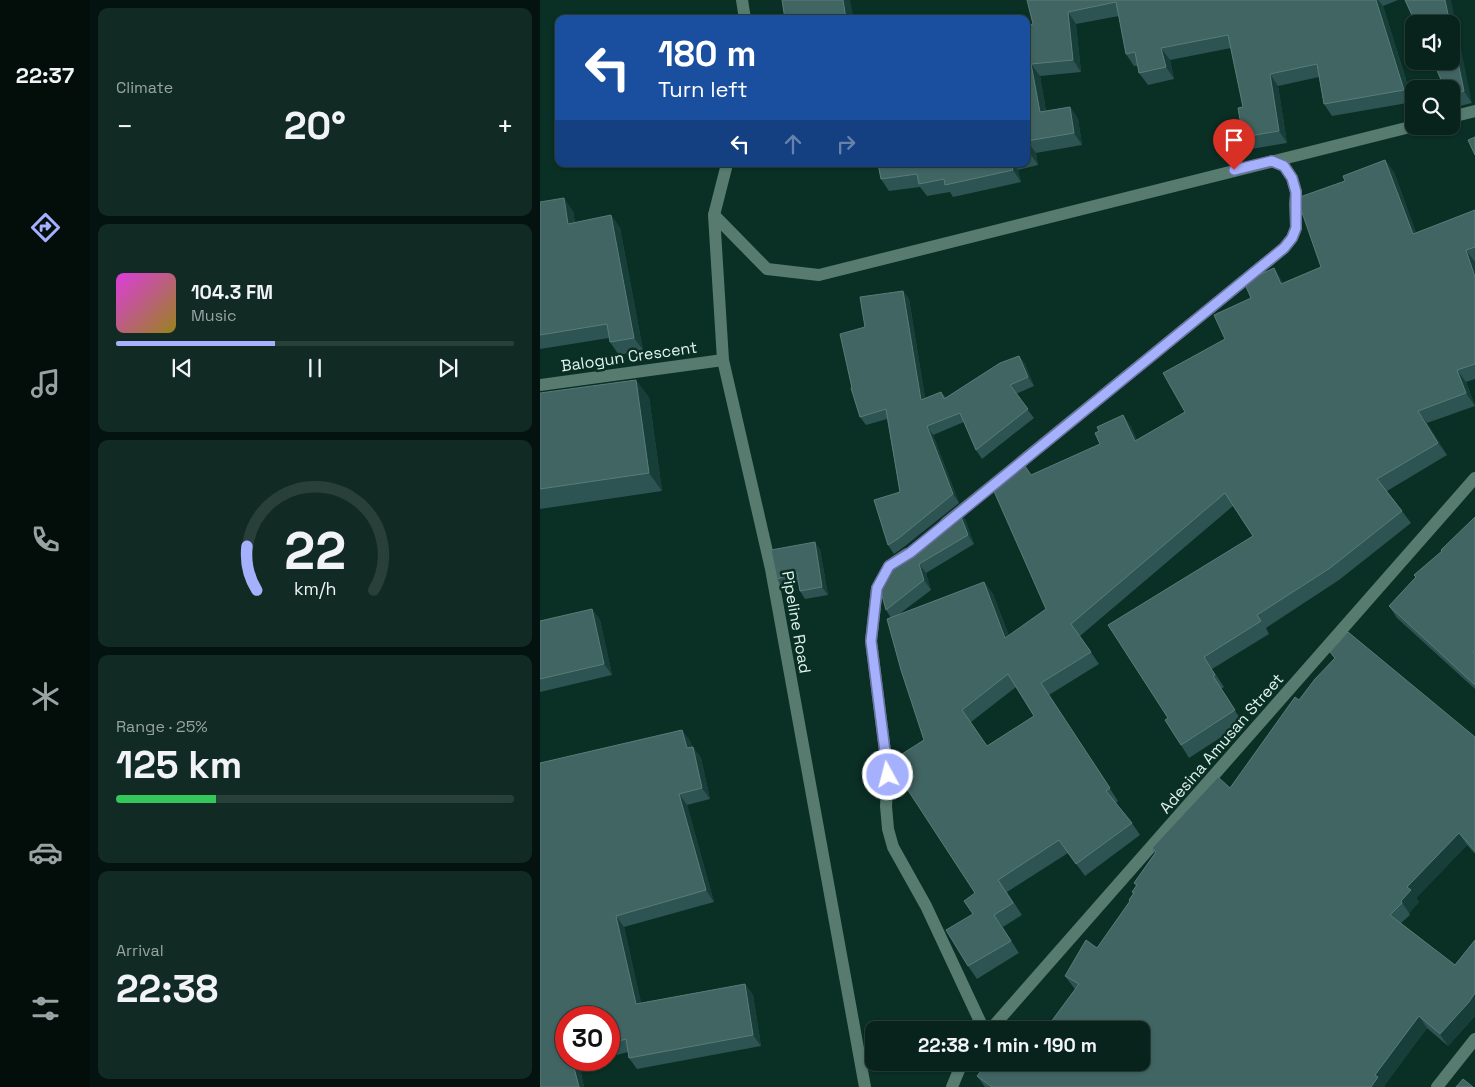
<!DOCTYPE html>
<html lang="en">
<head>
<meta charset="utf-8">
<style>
	:root { --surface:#08231b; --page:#112b24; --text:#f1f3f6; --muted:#98a4a3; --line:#29403a; --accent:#a5b1fc }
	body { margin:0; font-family:"Space Grotesk",sans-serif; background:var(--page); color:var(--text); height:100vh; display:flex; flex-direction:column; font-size:19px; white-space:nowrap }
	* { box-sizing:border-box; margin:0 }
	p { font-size:16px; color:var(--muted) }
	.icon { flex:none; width:28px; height:28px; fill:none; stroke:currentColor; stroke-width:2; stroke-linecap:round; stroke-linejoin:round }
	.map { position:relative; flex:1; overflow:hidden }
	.details { display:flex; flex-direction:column; gap:8px; padding:8px; background:#04130f; width:450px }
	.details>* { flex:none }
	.hud { position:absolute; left:15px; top:15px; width:475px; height:152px; border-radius:10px; box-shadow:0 1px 4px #0004,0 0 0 1px var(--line); background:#1a4fa0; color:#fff; overflow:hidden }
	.tools { position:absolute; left:865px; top:15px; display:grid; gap:10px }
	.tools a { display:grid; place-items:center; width:55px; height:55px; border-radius:10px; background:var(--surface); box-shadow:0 1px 4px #0004,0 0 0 1px var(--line); font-size:25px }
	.speed { position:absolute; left:15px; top:1006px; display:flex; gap:10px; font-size:25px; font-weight:700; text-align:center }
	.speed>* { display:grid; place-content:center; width:65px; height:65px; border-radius:50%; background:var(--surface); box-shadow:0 1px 4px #0004,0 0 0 1px var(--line); line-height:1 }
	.speed .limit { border:8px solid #d22; background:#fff; color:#111 }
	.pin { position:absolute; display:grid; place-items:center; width:42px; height:42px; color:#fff; margin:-51px -21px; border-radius:50% 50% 50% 0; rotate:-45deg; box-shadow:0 0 5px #0007 }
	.pin .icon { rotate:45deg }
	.me { position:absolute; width:55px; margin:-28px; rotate:353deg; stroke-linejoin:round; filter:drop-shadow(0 0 4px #0008) }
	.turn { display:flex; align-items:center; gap:18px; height:105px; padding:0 20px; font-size:22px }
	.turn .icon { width:65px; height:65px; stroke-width:2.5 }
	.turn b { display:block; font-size:35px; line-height:42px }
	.lanes { display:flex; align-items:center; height:48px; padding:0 20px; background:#0003; justify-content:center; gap:25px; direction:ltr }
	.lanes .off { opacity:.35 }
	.big { font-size:38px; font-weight:700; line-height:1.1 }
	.details .card { flex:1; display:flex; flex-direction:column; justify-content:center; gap:8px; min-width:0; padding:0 18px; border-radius:10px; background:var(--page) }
	.details .dial { align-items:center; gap:0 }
	.dial svg { height:130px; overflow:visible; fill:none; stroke:var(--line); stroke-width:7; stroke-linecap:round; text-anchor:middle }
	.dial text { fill:var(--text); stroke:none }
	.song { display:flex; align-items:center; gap:15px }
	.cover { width:60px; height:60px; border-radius:8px; background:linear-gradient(135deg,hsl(300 70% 55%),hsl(50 70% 35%)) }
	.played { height:5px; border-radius:2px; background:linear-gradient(90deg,var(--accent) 40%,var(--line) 40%) }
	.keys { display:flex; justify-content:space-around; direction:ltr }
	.heat { display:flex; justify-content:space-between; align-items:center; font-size:28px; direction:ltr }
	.charge { height:8px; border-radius:4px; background:linear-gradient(90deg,#34c759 25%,var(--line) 0) }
	.trip { position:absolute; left:325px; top:1021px; width:285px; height:50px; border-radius:10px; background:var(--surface); box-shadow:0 1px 4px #0004,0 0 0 1px var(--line); font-weight:700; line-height:50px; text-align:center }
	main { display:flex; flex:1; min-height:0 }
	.dock { display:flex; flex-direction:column; width:90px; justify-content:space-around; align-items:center; background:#030e0b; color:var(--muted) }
	.dock .icon { width:35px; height:35px }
	.dock .current { color:var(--accent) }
	.dock b { font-size:22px; color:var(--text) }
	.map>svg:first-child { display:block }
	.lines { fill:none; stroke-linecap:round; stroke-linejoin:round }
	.street { stroke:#577b6e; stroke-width:12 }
	.wall { fill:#2d5453; fill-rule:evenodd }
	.shaded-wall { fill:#173e39 }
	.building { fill:#416563; stroke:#5a7c78; fill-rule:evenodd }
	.route-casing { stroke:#6b73a4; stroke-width:12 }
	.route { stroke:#a5b1fc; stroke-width:9 }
	.labels { text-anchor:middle; stroke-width:5; stroke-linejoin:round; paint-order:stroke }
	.street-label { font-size:16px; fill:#e0f4ec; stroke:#0a2f24 }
</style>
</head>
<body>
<main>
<nav class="dock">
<b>22:37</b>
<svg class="icon current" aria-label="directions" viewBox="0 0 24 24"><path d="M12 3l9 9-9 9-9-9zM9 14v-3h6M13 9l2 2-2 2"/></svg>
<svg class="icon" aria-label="music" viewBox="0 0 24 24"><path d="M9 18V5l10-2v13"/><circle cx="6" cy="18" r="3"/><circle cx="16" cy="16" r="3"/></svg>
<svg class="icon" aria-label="phone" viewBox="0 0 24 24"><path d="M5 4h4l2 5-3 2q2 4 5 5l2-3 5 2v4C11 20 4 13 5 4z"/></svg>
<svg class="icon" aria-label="climate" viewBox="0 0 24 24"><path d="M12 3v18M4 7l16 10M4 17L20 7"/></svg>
<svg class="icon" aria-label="car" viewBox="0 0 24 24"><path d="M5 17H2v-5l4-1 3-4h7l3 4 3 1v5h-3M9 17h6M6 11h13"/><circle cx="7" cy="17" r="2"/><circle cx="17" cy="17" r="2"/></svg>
<svg class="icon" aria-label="filters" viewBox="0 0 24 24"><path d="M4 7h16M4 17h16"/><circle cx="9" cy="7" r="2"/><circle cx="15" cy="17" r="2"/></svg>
</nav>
<section class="details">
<div class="card"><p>Climate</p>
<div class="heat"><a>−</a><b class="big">20°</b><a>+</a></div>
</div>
<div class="card">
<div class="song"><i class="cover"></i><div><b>104.3 FM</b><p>Music</p></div></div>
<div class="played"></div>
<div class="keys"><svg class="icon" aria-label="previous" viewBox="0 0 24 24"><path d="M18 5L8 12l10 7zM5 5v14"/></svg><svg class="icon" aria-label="pause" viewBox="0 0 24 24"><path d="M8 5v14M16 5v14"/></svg><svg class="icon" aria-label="next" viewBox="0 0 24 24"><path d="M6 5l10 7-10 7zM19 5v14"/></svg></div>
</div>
<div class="card dial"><svg viewBox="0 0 100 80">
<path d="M14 69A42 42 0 1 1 86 69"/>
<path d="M14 69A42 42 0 0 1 8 42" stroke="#a5b1fc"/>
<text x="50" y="56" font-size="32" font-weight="700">22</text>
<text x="50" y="72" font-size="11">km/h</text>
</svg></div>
<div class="card"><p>Range · 25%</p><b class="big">125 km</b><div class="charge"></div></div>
<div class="card"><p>Arrival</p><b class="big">22:38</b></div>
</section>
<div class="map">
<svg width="935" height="1087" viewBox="0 0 935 1087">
	<rect width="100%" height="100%" fill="#0a2f24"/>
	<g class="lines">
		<!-- street -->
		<g class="street">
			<polyline points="202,0 205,19"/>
			<polyline points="911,117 935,111"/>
			<polyline points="187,164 174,215 183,360 231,569 325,1087"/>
			<polyline points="174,215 227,269 279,275 874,126"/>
			<polyline points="0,385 183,360"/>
			<polyline points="406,523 744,248 752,238 756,228 755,204 756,192 752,178 744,166 732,161"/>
			<polyline points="367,554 349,566 337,588 331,641 348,775 346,806 348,829 353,847 386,906 444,1030"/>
			<polyline points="450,1030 935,478"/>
			<polyline points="412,1087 419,1070 424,1062"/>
			<polyline points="897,1087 935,1039"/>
		</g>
	</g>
	<!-- wall -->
	<g class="wall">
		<polygon points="487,0 858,0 843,6 873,102 792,116 784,104 779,77 738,86 747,143 711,149 703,137 703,107 691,48 630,60 634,79 608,85 599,73 598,66 594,66 586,54 579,16 536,24 541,72 500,76 506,111 530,107 538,119 542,145 496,153 498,165 478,170 481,182 413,197 410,192 387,196 380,187 349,191 341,179 338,164 486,164 486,26 493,24"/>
		<polygon points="865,0 932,103 916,107 911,100 911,89"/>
		<path d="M845,160l9,12 22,61 59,-23v169l-9,3 9,24 -48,17 20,32 -60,36 24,32 -72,57 -73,48 3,6 -57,35 12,18 -3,2 22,34 -54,35 -8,-13 -13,-27 85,-182 -20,-30 -153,130 19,28 -50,31 69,106 -2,2 16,20 8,12 -55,41 -17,-23 -61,39 15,23 -19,12 16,26 -42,26 -9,-13 7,-73 -72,-113 21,-40 -33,-122 -5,-8 22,-60 50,-41 7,10 9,25 -48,29 5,17 -33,25 86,-33 9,12 16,42 37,-27 -15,-134 69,-31 -1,-13 24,-16 8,12 6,13 48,-28 40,-73 26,-41 23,-30 9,15 38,-16 24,-86zM476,687l18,29 -47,30 -16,-24z"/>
		<polygon points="0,202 33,211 35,223 71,215 80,228 103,350 79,355 70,342 69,338 0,349"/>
		<polygon points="363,291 369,299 385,398 401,392 406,398 479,356 485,364 494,386 476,394 494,418 442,459 436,450 424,422 393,435 419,503 365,546 354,554 348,545 360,492 347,419 326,425 320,417 312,388 325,327"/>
		<polygon points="0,393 109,397 122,491 0,509"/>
		<polygon points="935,517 935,689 857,618 849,606"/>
		<polygon points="280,549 288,595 265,599 260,591 258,582 242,586 237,579"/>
		<polygon points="52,609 60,620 72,675 0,692 0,621"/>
		<polygon points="790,652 935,737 935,854 927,845 876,898 879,902 869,913 870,915 861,923 915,965 935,940 935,1016 908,1046 887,1028 844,1086 845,1087 445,1087 437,1076 601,1062 534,988 525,976 557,948 590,901 589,900 593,894 592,892 596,886 594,883 615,853 612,848 690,788 759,700 795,659"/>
		<polygon points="142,730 150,741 152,747 153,747 161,758 170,799 147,805 174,902 84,927 101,1003 205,984 213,995 221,1046 97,1069 89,1058 88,1052 69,1057 69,1018 26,1018 26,1060 56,1060 39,1064 44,1087 0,1087 0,763"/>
	</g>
	<!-- shaded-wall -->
	<g class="shaded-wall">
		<polygon points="303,0 310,0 314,19 306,19"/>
		<polygon points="836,0 838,0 843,6 873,102 864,90"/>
		<polygon points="905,0 911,0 932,103 924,91 911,29 911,24 910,24"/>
		<polygon points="528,12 536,24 541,72 533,60"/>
		<polygon points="621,48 630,60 634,79 626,67"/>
		<polygon points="491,64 500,76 508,124 500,112"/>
		<polygon points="730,74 738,86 747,143 739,131"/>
		<polygon points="530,107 538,119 542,145 534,133"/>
		<polygon points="487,141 496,153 498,165 490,153"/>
		<polygon points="845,160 854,172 881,246 873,234"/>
		<polygon points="471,164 474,164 478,170 481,182 473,170"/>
		<polygon points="24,198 33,211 37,237 28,224"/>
		<polygon points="71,215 80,228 103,350 94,338"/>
		<polygon points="926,250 935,262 935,277"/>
		<polygon points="734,268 742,281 750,296 741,284"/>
		<polygon points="363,291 369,299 387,408 381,400"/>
		<polygon points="479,356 485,364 494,386 488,377"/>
		<polygon points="917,370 926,382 935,406 926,393"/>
		<polygon points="96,380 109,397 122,491 109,473"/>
		<polygon points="878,411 887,423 907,455 898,443"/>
		<polygon points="583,415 591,427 603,453 595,441"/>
		<polygon points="387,426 393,435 419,503 413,494"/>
		<polygon points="418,509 425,519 434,544 428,535"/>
		<polygon points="275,542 280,549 288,595 282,587"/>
		<polygon points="379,564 386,573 391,590 384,580"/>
		<polygon points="444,582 453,594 474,650 465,638"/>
		<polygon points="52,609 60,620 72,675 64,664"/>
		<polygon points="673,676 681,689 703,723 695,710"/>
		<polygon points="501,683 509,695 578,801 570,788"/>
		<polygon points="142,730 150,741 155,759 147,748"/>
		<polygon points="153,747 161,758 170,799 162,788"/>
		<polygon points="139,794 147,805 174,902 166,890"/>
		<polygon points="919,833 927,845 876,898 879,902 869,913 861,901 867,887"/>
		<polygon points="454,915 463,927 479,953 471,941"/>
		<polygon points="76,916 84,927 104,1015 96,1004"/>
		<polygon points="205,984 213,995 221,1046 213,1035"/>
		<polygon points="935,993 935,1016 908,1046 900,1034"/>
		<polygon points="879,1016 887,1028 844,1086 845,1087 831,1087 835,1075"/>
		<polygon points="32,1060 36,1060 39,1064 44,1087 39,1087"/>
	</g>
	<!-- building -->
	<g class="building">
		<polygon points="242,0 303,0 306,19 245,19"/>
		<polygon points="487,0 836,0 864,90 784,104 777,64 730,74 739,131 703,137 698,108 703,107 688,35 621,48 626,67 599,73 595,52 586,54 576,2 528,12 533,60 491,64 500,112 530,107 534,133 487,141 490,153 486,154 486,26 493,24"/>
		<polygon points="865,0 905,0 910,24 876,24"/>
		<polygon points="911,29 924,91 911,94 911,89 905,89 893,61 911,61"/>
		<polygon points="935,137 935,155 928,140"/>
		<path d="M845,160l28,74 62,-24v37l-9,3 9,27v87l-18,6 9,23 -48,18 20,32 -61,36 25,32 -72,57 -73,47 4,6 -57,36 11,18 -2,1 22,34 -54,35 -16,-25 3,-2 -60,-93 145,-89 -28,-43 -154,131 20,28 -50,31 69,105 -4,3 26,32 -56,41 -17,-24 -61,40 15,23 -19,12 17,26 -43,25 -22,-36 27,-16 -9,-13 11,-8 -73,-112 1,-1 -12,-19 33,-21 -23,-70 -14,-51 97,-37 21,56 41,-29 -53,-120 32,-23 6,9 69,-31 -5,-11 4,-2 -2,-4 26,-12 12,26 50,-29 -22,-39 62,-34 -11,-24 37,-17 -7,-16 30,-14 7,16 40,-17 -24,-69 48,-17 -2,-5zM468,674l26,42 -47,30 -25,-36z"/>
		<polygon points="338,164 471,164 473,170 405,185 404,179 379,184 377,174 341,179"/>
		<polygon points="24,198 28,224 71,215 94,338 70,342 67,324 0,335 0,202"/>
		<polygon points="363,291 381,400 401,392 404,399 460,363 479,356 488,377 470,385 488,409 436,450 420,413 387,426 413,494 359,538 348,545 334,500 360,492 346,409 320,417 311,388 312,388 300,334 325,327 320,297"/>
		<polygon points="96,380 109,473 0,489 0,393"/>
		<polygon points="418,509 428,535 379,564 384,580 346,610 338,581 345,569 354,566 352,560 368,550"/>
		<polygon points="935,517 935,650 933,652 935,653 935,685 849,606 876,577 874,575 902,551 901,550"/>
		<polygon points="275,542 282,587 260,591 257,573 237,579 231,550"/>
		<polygon points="52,609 64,664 0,679 0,621"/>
		<polygon points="808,632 935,737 935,851 919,833 867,887 871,890 861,901 862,903 850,915 915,965 935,940 935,993 929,1002 900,1034 879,1016 835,1075 838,1077 831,1087 452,1087 437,1076 448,1062 601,1062 601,1030 505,1030 539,984 525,976 546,940 557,948 590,901 589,900 594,893 592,892 597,885 594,883 616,852 612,848 678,777 690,788 755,697 759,700 775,679 795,658 790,652"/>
		<polygon points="142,730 147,748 153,747 162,788 139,794 166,890 76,916 96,1004 205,984 213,1035 89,1058 86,1039 69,1044 69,1018 26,1018 26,1060 32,1060 39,1087 0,1087 0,763"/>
		<polygon points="923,1079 933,1087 916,1087"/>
	</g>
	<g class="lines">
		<defs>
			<polyline id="route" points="348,775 331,641 337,588 349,566 370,553 744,248 752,238 756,228 756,192 752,178 744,166 732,161 694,170"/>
		</defs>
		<!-- route casing -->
		<use href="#route" class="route-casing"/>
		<!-- route -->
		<use href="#route" class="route"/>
	</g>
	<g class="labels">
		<!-- street labels -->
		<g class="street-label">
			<text transform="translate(89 356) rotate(-8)" y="6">Balogun Crescent</text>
			<text transform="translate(257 622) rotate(80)" y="6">Pipeline Road</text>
			<text transform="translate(681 743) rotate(-49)" y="6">Adesina Amusan Street</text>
		</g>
	</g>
</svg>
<div class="tools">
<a><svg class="icon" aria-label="sound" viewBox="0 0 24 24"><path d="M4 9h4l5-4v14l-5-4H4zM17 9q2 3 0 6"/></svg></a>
<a><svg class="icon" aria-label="search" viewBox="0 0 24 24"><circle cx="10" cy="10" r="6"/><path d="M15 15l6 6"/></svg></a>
</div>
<div class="speed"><div class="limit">30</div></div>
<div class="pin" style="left:694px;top:170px;background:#d93025"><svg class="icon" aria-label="arrive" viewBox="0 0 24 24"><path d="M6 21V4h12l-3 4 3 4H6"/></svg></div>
<svg class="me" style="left:348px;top:775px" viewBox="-20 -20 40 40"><circle r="17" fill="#a5b1fc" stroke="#fff" stroke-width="3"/><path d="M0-11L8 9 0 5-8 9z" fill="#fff"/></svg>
<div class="trip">22:38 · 1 min · 190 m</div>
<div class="hud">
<div class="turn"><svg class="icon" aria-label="left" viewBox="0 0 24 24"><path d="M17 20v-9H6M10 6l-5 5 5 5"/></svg><div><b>180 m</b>Turn left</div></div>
<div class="lanes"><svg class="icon" aria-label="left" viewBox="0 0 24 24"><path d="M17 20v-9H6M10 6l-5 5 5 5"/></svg><svg class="icon off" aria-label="ahead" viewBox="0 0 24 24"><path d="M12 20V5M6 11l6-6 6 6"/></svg><svg class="icon off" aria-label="right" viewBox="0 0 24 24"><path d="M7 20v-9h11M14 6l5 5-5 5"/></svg></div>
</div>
</div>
</main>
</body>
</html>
